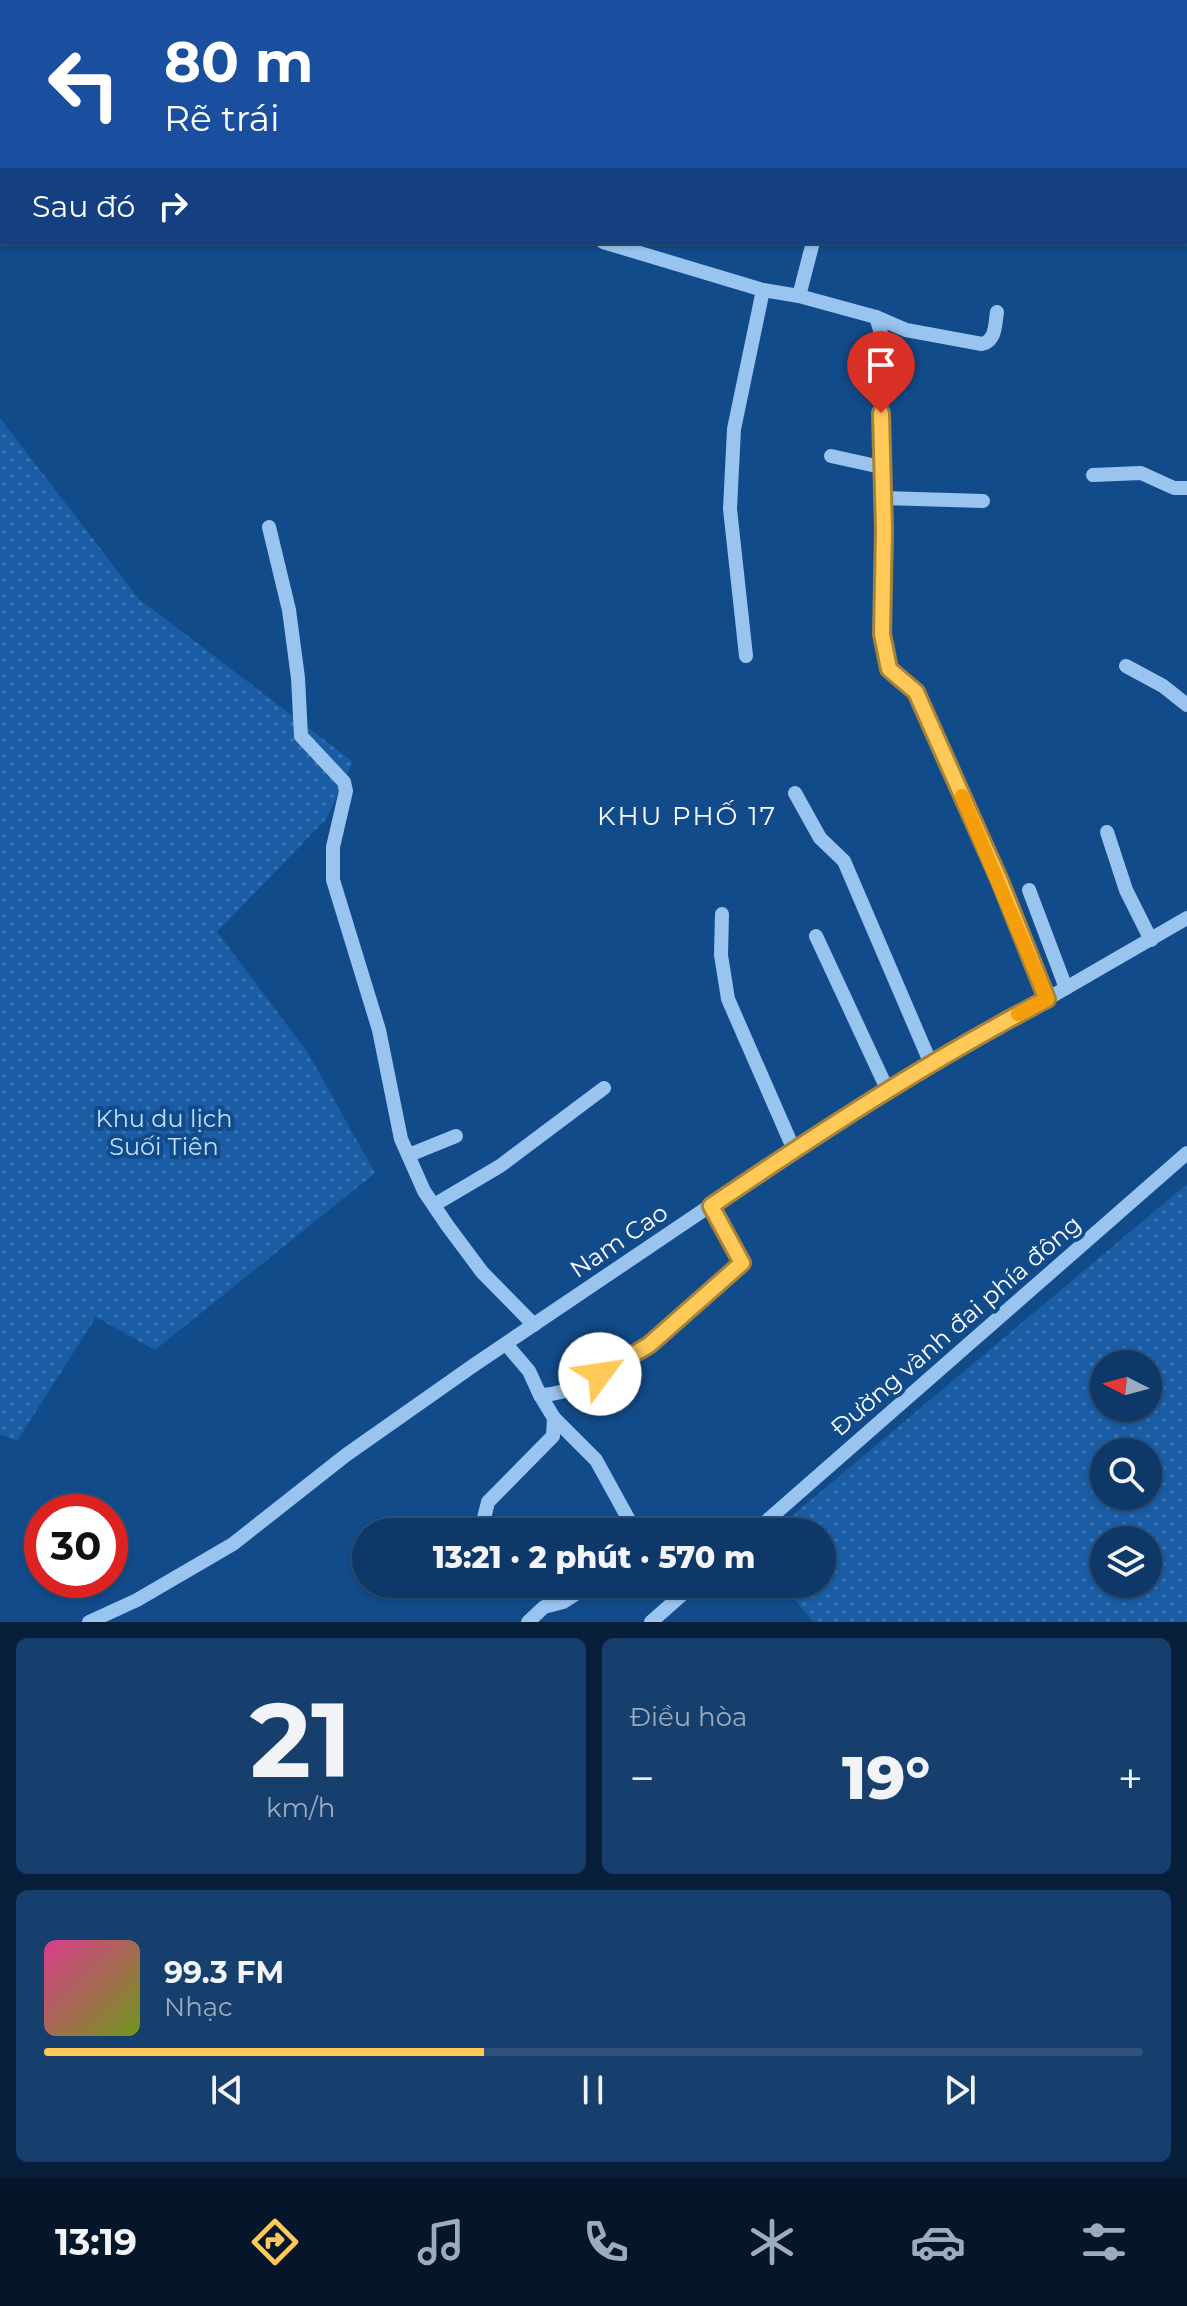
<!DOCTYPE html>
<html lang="vi">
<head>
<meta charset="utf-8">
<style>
	:root { --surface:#0e3868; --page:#173f6e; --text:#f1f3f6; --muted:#9bacc0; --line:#2e527c; --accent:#ffc958 }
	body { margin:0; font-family:Montserrat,sans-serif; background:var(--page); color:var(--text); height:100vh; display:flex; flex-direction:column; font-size:30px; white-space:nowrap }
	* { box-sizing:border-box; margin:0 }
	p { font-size:26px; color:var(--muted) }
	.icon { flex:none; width:44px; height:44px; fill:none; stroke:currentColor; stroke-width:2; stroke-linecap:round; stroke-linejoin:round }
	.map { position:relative; height:1622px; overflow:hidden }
	.details { display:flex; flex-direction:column; gap:16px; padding:16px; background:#081f39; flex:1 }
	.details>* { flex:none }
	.top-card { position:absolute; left:0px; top:0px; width:1188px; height:244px; box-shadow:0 2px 6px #0004,0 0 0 2px var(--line); background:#1a4fa0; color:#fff; overflow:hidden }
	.needle { width:52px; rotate:276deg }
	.tools { position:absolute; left:1090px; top:1350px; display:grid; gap:16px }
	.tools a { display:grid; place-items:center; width:72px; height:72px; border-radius:50%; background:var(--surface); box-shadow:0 2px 6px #0004,0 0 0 2px var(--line); font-size:40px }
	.speed { position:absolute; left:24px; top:1494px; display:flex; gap:16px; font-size:40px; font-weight:700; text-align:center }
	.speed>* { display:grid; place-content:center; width:104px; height:104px; border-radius:50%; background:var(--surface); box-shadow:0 2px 6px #0004,0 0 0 2px var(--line); line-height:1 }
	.speed .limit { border:12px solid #d22; background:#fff; color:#111 }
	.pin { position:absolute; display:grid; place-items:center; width:68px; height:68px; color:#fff; margin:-82px -34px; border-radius:50% 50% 50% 0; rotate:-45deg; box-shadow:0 0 8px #0007 }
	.pin .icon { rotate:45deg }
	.me { position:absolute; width:88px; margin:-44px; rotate:59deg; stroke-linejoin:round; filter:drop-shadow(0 0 6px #0008) }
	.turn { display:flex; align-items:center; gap:28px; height:168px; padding:0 32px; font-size:36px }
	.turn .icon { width:104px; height:104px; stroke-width:2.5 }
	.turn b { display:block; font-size:56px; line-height:68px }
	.then { display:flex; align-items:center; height:76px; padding:0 32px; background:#0003; gap:16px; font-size:30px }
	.big { font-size:60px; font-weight:800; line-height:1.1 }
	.details .widget { flex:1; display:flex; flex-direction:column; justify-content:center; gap:12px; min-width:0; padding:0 28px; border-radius:12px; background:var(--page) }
	.details .dial { align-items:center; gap:0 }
	.dial b { font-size:104px; line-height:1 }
	.song { display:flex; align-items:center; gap:24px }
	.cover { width:96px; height:96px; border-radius:12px; background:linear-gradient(135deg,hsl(330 70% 55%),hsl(80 70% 35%)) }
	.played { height:8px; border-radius:4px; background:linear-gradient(90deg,var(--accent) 40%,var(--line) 40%) }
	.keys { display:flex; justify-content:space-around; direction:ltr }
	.heat { display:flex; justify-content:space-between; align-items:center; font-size:44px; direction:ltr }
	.details .tiles { flex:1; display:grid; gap:16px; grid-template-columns:1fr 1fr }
	.widget:last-child { grid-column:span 2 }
	.trip { position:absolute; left:352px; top:1518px; width:484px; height:80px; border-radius:40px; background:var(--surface); box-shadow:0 2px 6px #0004,0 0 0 2px var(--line); font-weight:800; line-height:80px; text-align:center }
	.dock { display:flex; height:128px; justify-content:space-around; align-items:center; background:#06162a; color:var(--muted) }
	.dock .icon { width:56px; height:56px }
	.dock .active { color:var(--accent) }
	.dock b { font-size:36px; color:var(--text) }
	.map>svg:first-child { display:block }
	.grass { fill:url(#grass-dots); fill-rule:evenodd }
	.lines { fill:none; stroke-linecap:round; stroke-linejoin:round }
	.minor { stroke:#99c4f0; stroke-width:14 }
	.route-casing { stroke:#a68339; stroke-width:20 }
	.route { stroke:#ffc958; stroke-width:14 }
	.slow { stroke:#f59e0b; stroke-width:14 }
	.labels { text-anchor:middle; stroke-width:8; stroke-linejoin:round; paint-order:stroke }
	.park-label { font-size:24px; fill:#bfddfc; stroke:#124b8a }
	.street-label { font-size:24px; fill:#fff; stroke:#124b8a }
	.neighbourhood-label { font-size:26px; letter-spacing:2px; fill:#fff; stroke:#124b8a }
</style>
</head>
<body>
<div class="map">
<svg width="1187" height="1622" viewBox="0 0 1187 1622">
	<defs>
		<pattern id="grass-dots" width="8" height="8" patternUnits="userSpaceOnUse" patternTransform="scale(2)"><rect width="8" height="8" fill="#1a5da4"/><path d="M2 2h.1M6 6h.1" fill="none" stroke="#3c75b2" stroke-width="1.8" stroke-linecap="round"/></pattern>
	</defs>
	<rect width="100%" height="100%" fill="#124b8a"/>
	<!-- grass -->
	<g class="grass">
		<polygon points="0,418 139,599 353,762 326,819 217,932 308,1053 375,1173 155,1350 96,1317 17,1441 0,1434"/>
		<path d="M1187,1184v438h-374l-31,-38h40v-52h-49zM1104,1364h44v44h-44zM1104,1452h44v44h-44zM1104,1540h44v44h-44z"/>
	</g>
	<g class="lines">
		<!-- minor -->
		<g class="minor">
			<polyline points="673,0 678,2"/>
			<polyline points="1151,0 1151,2"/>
			<polyline points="500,2 501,0"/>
			<polyline points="633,2 634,0"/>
			<polyline points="692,2 693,0"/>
			<polyline points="1000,2 1001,0"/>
			<polyline points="1186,167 1187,171"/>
			<path d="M603,242l160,48 36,6 77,21 30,13 76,14c14,-3 13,-20 15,-32"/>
			<polyline points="799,296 813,242"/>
			<polyline points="876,317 881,333 882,634 889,669 916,692 1000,881 1047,999"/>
			<polyline points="831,456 881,467"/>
			<polyline points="1093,475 1141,473 1174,488 1187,488"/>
			<polyline points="883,498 983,501"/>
			<polyline points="269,527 289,610 298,678 301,736 344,782 346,791 333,847 333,880 379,1030 401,1139 424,1191 447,1225 482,1272 534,1325"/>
			<polyline points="746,656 730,509 734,429 763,290"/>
			<polyline points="1126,666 1163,686 1187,705"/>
			<polyline points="795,793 820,838 844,861 931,1064"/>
			<polyline points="1107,832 1126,890 1151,940"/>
			<polyline points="1029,890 1066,988"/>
			<polyline points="722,914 721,955 728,999 794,1150"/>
			<polyline points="816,936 888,1091"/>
			<polyline points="409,1155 456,1136"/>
			<polyline points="434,1205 500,1166 604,1088"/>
			<path d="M506,1344l23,27 11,24c65,-1 154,-90 202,-132l-31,-57"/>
			<polyline points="540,1395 554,1418 596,1460 629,1520 624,1532"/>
			<polyline points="483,1522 488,1502 553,1436 554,1418"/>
			<polyline points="754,1532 1187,1153"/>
			<polyline points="89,1622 137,1600 233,1544 346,1455 474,1365 809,1139 971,1038 1047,999 1187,918"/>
			<polyline points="528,1622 544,1607 563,1602 591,1584"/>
			<polyline points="651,1622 694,1584"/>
		</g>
	</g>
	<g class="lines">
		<defs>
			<path id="route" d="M600,1374l49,-29 93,-82 -31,-57c109,-74 219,-146 336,-207l-47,-118 -84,-189 -27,-23 -7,-35 2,-104 -3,-117"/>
		</defs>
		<!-- route casing -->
		<use href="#route" class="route-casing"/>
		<!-- route -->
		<use href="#route" class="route"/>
		<!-- slow -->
		<polyline class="slow" points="962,796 1047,999 1018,1014"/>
	</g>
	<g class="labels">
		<!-- park labels -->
		<g class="park-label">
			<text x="164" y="1127">Khu du lịch<tspan x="164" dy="28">Suối Tiên</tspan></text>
		</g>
		<!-- street labels -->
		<g class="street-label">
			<text transform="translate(619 1241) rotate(-34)" y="8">Nam Cao</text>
			<text transform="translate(956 1326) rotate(-41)" y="8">Đường vành đai phía đông</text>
		</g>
		<!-- neighbourhood labels -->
		<g class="neighbourhood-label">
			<text x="687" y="825">KHU PHỐ 17</text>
		</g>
	</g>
</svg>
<div class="tools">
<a><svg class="needle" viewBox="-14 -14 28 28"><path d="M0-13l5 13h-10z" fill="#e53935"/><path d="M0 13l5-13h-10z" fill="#9bacc0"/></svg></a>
<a><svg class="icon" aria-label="search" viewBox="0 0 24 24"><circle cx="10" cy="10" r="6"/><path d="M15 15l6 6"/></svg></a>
<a><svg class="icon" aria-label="layers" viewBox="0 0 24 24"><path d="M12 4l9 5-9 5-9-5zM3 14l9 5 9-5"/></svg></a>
</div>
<div class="speed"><div class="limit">30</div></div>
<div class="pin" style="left:881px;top:413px;background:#d93025"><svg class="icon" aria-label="arrive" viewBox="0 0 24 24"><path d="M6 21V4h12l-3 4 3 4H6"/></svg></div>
<svg class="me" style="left:600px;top:1374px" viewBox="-20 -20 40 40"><circle r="19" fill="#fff"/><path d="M0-13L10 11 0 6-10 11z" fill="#ffc958"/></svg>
<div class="trip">13:21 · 2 phút · 570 m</div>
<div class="top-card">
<div class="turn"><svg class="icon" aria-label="left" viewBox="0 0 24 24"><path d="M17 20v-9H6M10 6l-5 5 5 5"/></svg><div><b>80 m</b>Rẽ trái</div></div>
<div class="then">Sau đó<svg class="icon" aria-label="right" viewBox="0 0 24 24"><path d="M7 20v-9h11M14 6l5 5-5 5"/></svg></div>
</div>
</div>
<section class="details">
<div class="tiles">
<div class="widget dial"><b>21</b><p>km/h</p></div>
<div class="widget"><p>Điều hòa</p>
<div class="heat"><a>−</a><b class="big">19°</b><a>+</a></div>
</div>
<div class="widget">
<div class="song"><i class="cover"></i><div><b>99.3 FM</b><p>Nhạc</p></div></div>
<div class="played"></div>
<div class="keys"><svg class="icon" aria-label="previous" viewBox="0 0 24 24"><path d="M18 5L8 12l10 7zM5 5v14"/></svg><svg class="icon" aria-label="pause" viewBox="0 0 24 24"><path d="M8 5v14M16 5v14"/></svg><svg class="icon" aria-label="next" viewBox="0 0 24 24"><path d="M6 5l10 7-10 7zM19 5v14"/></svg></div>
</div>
</div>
</section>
<nav class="dock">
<b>13:19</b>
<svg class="icon active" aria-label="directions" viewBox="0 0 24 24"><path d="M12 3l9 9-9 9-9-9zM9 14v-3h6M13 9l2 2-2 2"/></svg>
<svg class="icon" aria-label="music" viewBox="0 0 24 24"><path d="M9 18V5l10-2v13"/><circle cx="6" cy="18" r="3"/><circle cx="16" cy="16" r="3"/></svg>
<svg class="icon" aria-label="phone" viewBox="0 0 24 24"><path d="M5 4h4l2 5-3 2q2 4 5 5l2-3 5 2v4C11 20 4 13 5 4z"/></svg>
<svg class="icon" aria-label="climate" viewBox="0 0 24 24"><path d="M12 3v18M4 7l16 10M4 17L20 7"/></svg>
<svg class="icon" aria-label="car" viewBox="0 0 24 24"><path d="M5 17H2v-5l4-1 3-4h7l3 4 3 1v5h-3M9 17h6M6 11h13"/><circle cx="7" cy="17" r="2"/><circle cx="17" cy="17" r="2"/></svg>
<svg class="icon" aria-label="filters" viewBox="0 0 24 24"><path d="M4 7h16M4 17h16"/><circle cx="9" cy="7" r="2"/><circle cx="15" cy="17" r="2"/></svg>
</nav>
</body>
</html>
